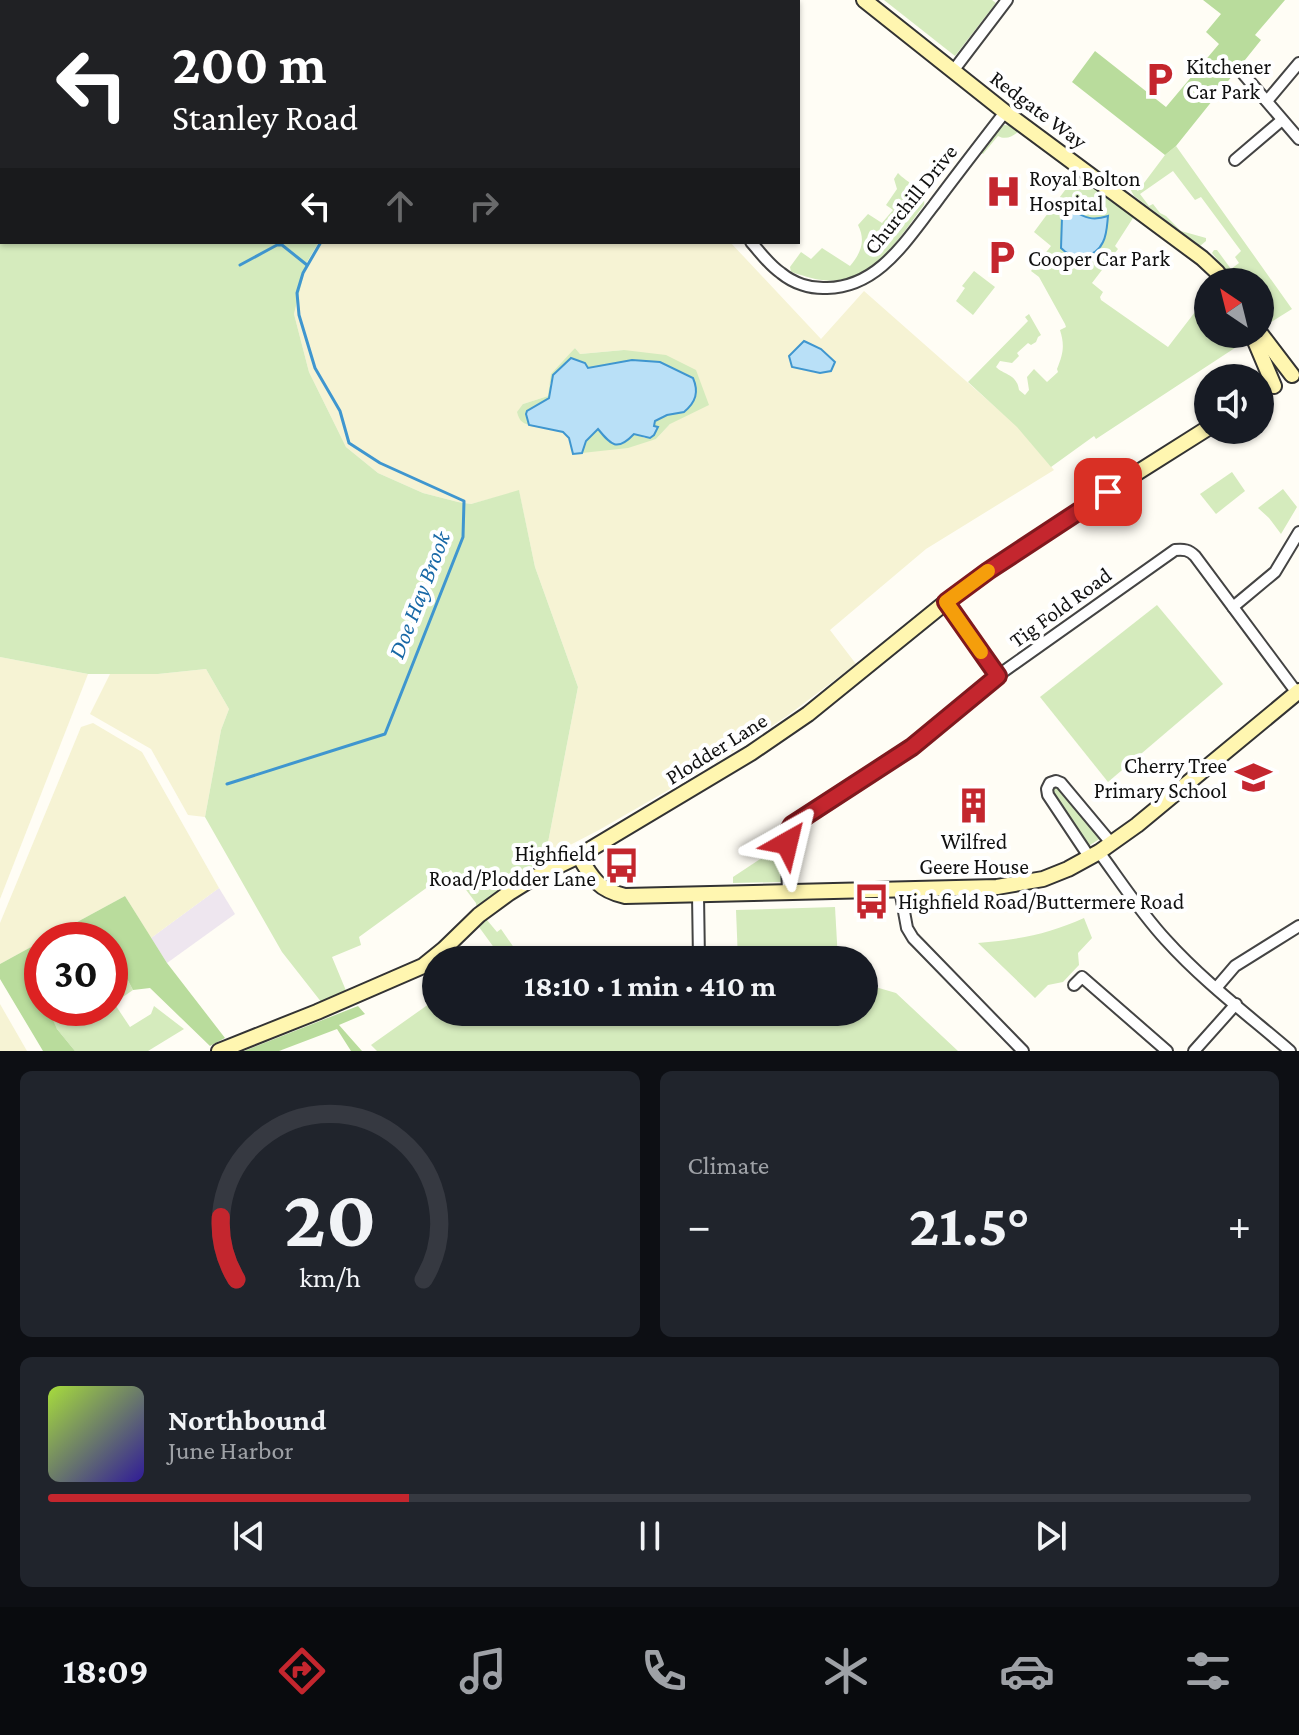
<!DOCTYPE html>
<html lang="en">
<head>
<meta charset="utf-8">
<style>
	:root { --surface:#171b24; --page:#20242c; --text:#f1f3f6; --muted:#9ea1a6; --line:#363941; --accent:#c4262e }
	body { margin:0; font-family:"Crimson Pro",serif; background:var(--page); color:var(--text); height:100vh; display:flex; flex-direction:column; font-size:30px; white-space:nowrap }
	* { box-sizing:border-box; margin:0 }
	p { font-size:26px; color:var(--muted) }
	.icon { flex:none; width:44px; height:44px; fill:none; stroke:currentColor; stroke-width:2; stroke-linecap:round; stroke-linejoin:round }
	.map { position:relative; height:1051px; overflow:hidden }
	.side { display:flex; flex-direction:column; gap:20px; padding:20px; background:#0d0f14; flex:1 }
	.side>* { flex:none }
	.banner { position:absolute; left:0px; top:0px; width:800px; height:244px; box-shadow:0 2px 6px #0004; background:#202124; color:#fff; overflow:hidden }
	.needle { width:52px; rotate:325deg }
	.fabs { position:absolute; left:1194px; top:268px; display:grid; gap:16px }
	.fabs a { display:grid; place-items:center; width:80px; height:80px; border-radius:50%; background:var(--surface); box-shadow:0 2px 6px #0004; font-size:40px }
	.speed { position:absolute; left:24px; top:922px; display:flex; gap:16px; font-size:40px; font-weight:700; text-align:center }
	.speed>* { display:grid; place-content:center; width:104px; height:104px; border-radius:50%; background:var(--surface); box-shadow:0 2px 6px #0004; line-height:1 }
	.speed .limit { border:12px solid #d22; background:#fff; color:#111 }
	.pin { position:absolute; display:grid; place-items:center; width:68px; height:68px; color:#fff; margin:-34px; border-radius:16px; box-shadow:0 4px 12px #0006 }
	.me { position:absolute; width:88px; margin:-44px; rotate:37deg; stroke-linejoin:round; filter:drop-shadow(0 0 6px #0008) }
	.turn { display:flex; align-items:center; gap:28px; height:168px; padding:0 40px; font-size:36px }
	.turn .icon { width:104px; height:104px; stroke-width:2.5 }
	.turn b { display:block; font-size:56px; line-height:68px }
	.lanes { display:flex; align-items:center; height:76px; padding:0 40px; background:#0003; justify-content:center; gap:40px; direction:ltr }
	.lanes .off { opacity:.35 }
	.big { font-size:60px; font-weight:700; line-height:1.1 }
	.side .card { flex:1; display:flex; flex-direction:column; justify-content:center; gap:12px; min-width:0; padding:0 28px; border-radius:12px; background:var(--page) }
	.side .dial { align-items:center; gap:0 }
	.dial svg { height:208px; overflow:visible; fill:none; stroke:var(--line); stroke-width:7; stroke-linecap:round; text-anchor:middle }
	.dial text { fill:var(--text); stroke:none }
	.song { display:flex; align-items:center; gap:24px }
	.cover { width:96px; height:96px; border-radius:12px; background:linear-gradient(135deg,hsl(80 70% 55%),hsl(250 70% 35%)) }
	.played { height:8px; border-radius:4px; background:linear-gradient(90deg,var(--accent) 30%,var(--line) 30%) }
	.keys { display:flex; justify-content:space-around; direction:ltr }
	.heat { display:flex; justify-content:space-between; align-items:center; font-size:44px; direction:ltr }
	.side .tiles { flex:1; display:grid; gap:20px; grid-template-columns:1fr 1fr }
	.card:last-child { grid-column:span 2 }
	.trip { position:absolute; left:422px; top:946px; width:456px; height:80px; border-radius:40px; background:var(--surface); box-shadow:0 2px 6px #0004; font-weight:700; line-height:80px; text-align:center }
	.tab-bar { display:flex; height:128px; justify-content:space-around; align-items:center; background:#090b0e; color:var(--muted) }
	.tab-bar .icon { width:56px; height:56px }
	.tab-bar .active { color:var(--accent) }
	.tab-bar b { font-size:36px; color:var(--text) }
	.map>svg:first-child { display:block }
	.industrial { fill:#eee6ef }
	.farmland { fill:#f6f3d4; fill-rule:evenodd }
	.green { fill:#d5ebbd }
	.forest { fill:#b9dc9c }
	.water { fill:#b9e0f7; stroke:#3f96cf; stroke-width:2 }
	.lines { fill:none; stroke-linecap:round; stroke-linejoin:round }
	.stream { stroke:#3f96cf; stroke-width:3 }
	.street-casing { stroke:#444; stroke-width:14 }
	.secondary-casing { stroke:#333; stroke-width:18 }
	.street { stroke:#fff; stroke-width:10 }
	.secondary { stroke:#fff6b0; stroke-width:14 }
	.route-casing { stroke:#7f191e; stroke-width:20 }
	.route { stroke:#c4262e; stroke-width:14 }
	.slow { stroke:#f59e0b; stroke-width:14 }
	.labels { text-anchor:middle; stroke-width:8; stroke-linejoin:round; paint-order:stroke }
	.poi-label { font-size:22px; fill:#111; stroke:#fff; text-anchor:start }
	.street-label { font-size:22px; fill:#111; stroke:#fff }
	.water-label { font-size:24px; font-style:italic; fill:#1768a6; stroke:#fff }
</style>
</head>
<body>
<div class="map">
<svg width="1299" height="1051" viewBox="0 0 1299 1051">
	<rect width="100%" height="100%" fill="#fffdf5"/>
	<!-- industrial -->
	<polygon class="industrial" points="219,888 235,914 167,963 151,938"/>
	<!-- farmland -->
	<g class="farmland">
		<polygon points="0,0 146,0 148,2 2,2 2,219 0,221"/>
		<path d="M319,242h411l91,97 43,-48 153,135 37,44 -128,79 -96,81 26,34 -69,52 -70,46 -118,68 -54,28 33,-171 -43,-120 -16,-76 -48,13 -13,-2 -35,-9 -45,-20 -32,-26 -37,-75 -15,-58 13,-52zM575,348l5,6 44,-4 46,74 -14,15 -83,14 -4,-15 -6,-6 -38,-8 -2,-20 25,-8 2,-3 -1,-7z"/>
		<polygon points="0,657 88,674 0,899"/>
		<polygon points="206,669 229,709 221,730 205,817 188,815 151,749 90,714 110,674 158,674"/>
		<polygon points="93,723 142,752 219,888 151,938 125,896 0,964 0,923 81,727"/>
		<polygon points="0,1004 27,1051 0,1051"/>
	</g>
	<!-- green -->
	<g class="green">
		<polygon points="884,0 992,0 996,3 955,56"/>
		<path d="M1004,125l9,1 133,98 -2,1 -11,-7 -18,28 3,3 -26,34 11,9 -3,5 1,3 67,47 37,-48 -2,-2 5,-8v45h36l3,6 -151,99 -2,-3 -43,31 -34,-40 -49,-45 60,-61 -3,-4 4,-3 12,21 -3,2 -2,5 -5,3 -3,-2 -11,10 2,3 -7,7 -12,-2 -4,6c8,8 21,7 23,23l6,5 4,-5 -2,-13 7,-8 13,13 11,-10 -1,-3c6,-15 8,-23 3,-39l6,-3 -1,-3 -26,-47 -8,-6 20,-25 -17,-14 37,-50 -6,-5 5,-6 -52,-39c-6,5 -13,8 -20,4l-15,18 -3,-2z"/>
		<polygon points="1176,146 1292,309 1268,324 1260,314 1260,282 1235,282 1212,253 1214,250 1217,250 1231,269 1239,263 1235,257 1241,251 1201,197 1195,200 1173,171 1140,194 1149,206 1153,204 1160,213 1166,216 1181,231 1206,238 1206,241 1200,246 1134,196 1127,183 1138,191 1165,155"/>
		<path d="M898,173c9,10 29,17 26,32 -26,34 -52,81 -102,75 -11,-1 -20,-5 -31,-8l-1,-5 11,-15 10,7 11,-11 28,18c11,-13 16,-25 8,-41l10,-11 14,9 11,-13 -7,-5 11,-16 -3,-10z"/>
		<polygon points="2,219 2,242 319,242 307,262 294,314 309,372 346,447 378,473 423,493 458,502 471,504 519,490 535,567 578,687 545,858 486,900 487,920 497,932 501,929 519,955 517,957 519,960 486,960 495,952 495,949 479,927 476,903 451,870 359,937 361,945 332,957 347,993 322,1003 282,952 205,817 221,730 229,709 206,669 158,674 88,674 0,657 0,221"/>
		<polygon points="974,271 995,287 973,315 956,301 965,288 962,286"/>
		<path d="M575,348l5,6 44,-4 42,5 30,15 13,35 -39,19 -14,15 -28,9 -46,5 4,-12 12,-12 30,11 6,-6 11,4 9,-12v-5l13,-6 17,-3 -52,-52 -44,8 -38,15c3,20 -8,20 -23,28l-1,3 3,11c-8,-2 -10,-6 -12,-13l6,-8 25,-8 3,-22z"/>
		<polygon points="1232,472 1245,491 1216,514 1200,494"/>
		<polygon points="1283,489 1297,507 1281,534 1269,518 1258,508"/>
		<polygon points="1157,605 1223,684 1108,782 1040,697"/>
		<polygon points="1053,786 1059,788 1101,838 1087,847 1052,795 1051,788"/>
		<polygon points="780,846 782,846 781,882 733,883 733,877"/>
		<polygon points="835,907 838,960 738,960 736,910"/>
		<path d="M1084,918l8,20 -14,15 1,12 -16,17 -15,3 -13,13 -57,-55c39,-3 71,-9 106,-25z"/>
		<polygon points="110,969 123,971 133,990 114,1003 130,1027 151,1014 154,1006 184,1029 148,1051 75,1051 57,1029 48,1011 53,1008 110,1008"/>
		<polygon points="864,979 872,986 896,993 958,1051 377,1051 371,1045 436,999 436,1012 557,1012 567,1025 610,1012 864,1012"/>
	</g>
	<!-- forest -->
	<g class="forest">
		<polygon points="1203,0 1285,0 1255,35 1261,40 1176,146 1165,155 1072,82 1095,51 1166,107 1219,44 1206,32 1221,14"/>
		<polygon points="125,896 167,963 225,1038 210,1046 150,988 133,990 123,971 110,969 110,940 44,940"/>
		<polygon points="42,941 42,1008 52,1008 49,1011 57,1029 75,1051 43,1051 0,979 0,964"/>
		<polygon points="358,1006 365,1014 339,1025 362,1051 351,1051 337,1029 279,1051 244,1051"/>
	</g>
	<!-- water -->
	<g class="water">
		<path d="M1072,210c13,8 21,11 36,6 -1,9 -1,18 -5,26 -8,17 -30,19 -42,6l1,-31z"/>
		<polygon points="804,341 821,349 835,362 831,371 820,373 792,367 789,356"/>
		<path d="M571,358l14,5 3,5 44,-8 28,2 33,16c6,14 3,24 -9,34l-17,3 -12,6 -1,5 4,1 -4,8 -4,3 -16,-4c-17,18 -23,11 -36,-5l-12,12 -4,12 -9,1 -4,-16 -6,-6 -34,-7 -3,-11 1,-3 22,-13 4,-23z"/>
	</g>
	<g class="lines">
		<!-- stream -->
		<g class="stream">
			<polyline points="519,2 520,0"/>
			<polyline points="240,265 277,245 282,245 307,265"/>
			<polyline points="227,784 385,734 463,537 464,501 380,463 349,443 340,411 315,368 299,315 297,293 303,273 321,242"/>
		</g>
		<defs>
			<g id="street">
				<polyline points="560,2 560,0"/>
				<polyline points="1239,69 1299,139"/>
				<polyline points="953,71 1007,0"/>
				<polyline points="1267,101 1299,63"/>
				<polyline points="1235,160 1282,120"/>
				<path d="M751,242c9,10 18,23 30,31 12,10 29,16 46,15 51,-1 78,-46 107,-83 23,-31 47,-62 71,-93"/>
				<polyline points="946,602 998,676"/>
				<polyline points="1233,607 1275,572 1299,532"/>
				<path d="M1099,852c22,30 42,61 67,88 37,41 82,75 124,111"/>
				<polyline points="1090,858 1048,795 1047,789 1050,783 1056,781 1061,783 1112,844"/>
				<polyline points="900,890 907,928 913,938 1023,1051"/>
				<path d="M788,892l-2,-57 6,-10 120,-78 88,-73 175,-124c9,-1 14,0 20,6l102,137"/>
				<polyline points="698,895 699,960"/>
				<polyline points="1074,985 1082,977 1167,1051"/>
				<polyline points="1217,987 1235,966 1299,926"/>
				<polyline points="1194,1051 1236,1004"/>
			</g>
			<g id="secondary">
				<polyline points="864,0 1005,112 1202,258 1217,272 1225,282"/>
				<polyline points="1260,333 1292,375"/>
				<polyline points="1252,334 1274,386"/>
				<path d="M579,856c13,23 20,34 46,40l372,-9 46,-8 25,-10 31,-17 38,-27 162,-134"/>
				<polyline points="219,1051 317,1012 423,966 444,949 479,915 509,893 533,878 579,856 751,753 808,714 946,602 988,571 1132,476 1208,428"/>
			</g>
		</defs>
		<!-- street casing -->
		<use href="#street" class="street-casing"/>
		<!-- secondary casing -->
		<use href="#secondary" class="secondary-casing"/>
		<!-- street -->
		<use href="#street" class="street"/>
		<!-- secondary -->
		<use href="#secondary" class="secondary"/>
	</g>
	<g class="lines">
		<defs>
			<polyline id="route" points="787,843 786,835 792,825 912,747 998,676 946,602 988,571 1108,492"/>
		</defs>
		<!-- route casing -->
		<use href="#route" class="route-casing"/>
		<!-- route -->
		<use href="#route" class="route"/>
		<!-- slow -->
		<polyline class="slow" points="981,652 946,602 988,571"/>
	</g>
	<!-- icons -->
	<defs>
		<symbol id="parking-bare" viewBox="-9 -9 18 18"><path d="M-3.5-5.5H1a3.5 3.5 0 0 1 0 7H-1V5.5H-3.5ZM-1-3.4V-.6H.8a1.4 1.4 0 0 0 0-2.8Z" fill="#c4262e" stroke="#fff" stroke-width="2.5" paint-order="stroke"/></symbol>
		<symbol id="hospital-bare" viewBox="-9 -9 18 18"><path d="M-5-5h3v3.5h4V-5h3V5h-3V1.5h-4V5h-3Z" fill="#c4262e" stroke="#fff" stroke-width="2.5" paint-order="stroke"/></symbol>
		<symbol id="school-bare" viewBox="-9 -9 18 18"><path d="M0-5L7-2L0 1L-7-2ZM-4 1L0 2.5L4 1V4Q0 6-4 4Z" fill="#c4262e" stroke="#fff" stroke-width="2.5" paint-order="stroke"/></symbol>
		<symbol id="building-bare" viewBox="-9 -9 18 18"><path d="M-4-6H4V6H1V3H-1V6H-4ZM-2.5-4.3h1.7v1.8h-1.7ZM.8-4.3h1.7v1.8H.8ZM-2.5-1h1.7V.8h-1.7ZM.8-1h1.7V.8H.8Z" fill="#c4262e" stroke="#fff" stroke-width="2.5" paint-order="stroke"/></symbol>
		<symbol id="bus-bare" viewBox="-9 -9 18 18"><path d="M-5-6H5V4H4V6H2V4H-2V6H-4V4H-5ZM-3.5-4V0h7V-4ZM-3.5 1.2v1.5H-2V1.2ZM2 1.2v1.5H3.5V1.2Z" fill="#c4262e" stroke="#fff" stroke-width="2.5" paint-order="stroke"/></symbol>
	</defs>
	<g fill-rule="evenodd">
		<use href="#parking-bare" x="1134" y="54" width="51" height="51"/>
		<use href="#hospital-bare" x="978" y="166" width="51" height="51"/>
		<use href="#parking-bare" x="976" y="232" width="51" height="51"/>
		<use href="#school-bare" x="1228" y="752" width="51" height="51"/>
		<use href="#building-bare" x="948" y="780" width="51" height="51"/>
		<use href="#bus-bare" x="596" y="840" width="51" height="51"/>
		<use href="#bus-bare" x="846" y="876" width="51" height="51"/>
	</g>
	<g class="labels">
		<!-- poi labels -->
		<g class="poi-label">
			<text x="1186" y="74">Kitchener<tspan x="1186" dy="25">Car Park</tspan></text>
			<text x="1029" y="186">Royal Bolton<tspan x="1029" dy="25">Hospital</tspan></text>
			<text x="1028" y="266">Cooper Car Park</text>
			<text x="1227" y="773" text-anchor="end">Cherry Tree<tspan x="1227" dy="25">Primary School</tspan></text>
			<text x="974" y="849" text-anchor="middle">Wilfred<tspan x="974" dy="25">Geere House</tspan></text>
			<text x="596" y="861" text-anchor="end">Highfield<tspan x="596" dy="25">Road/Plodder Lane</tspan></text>
			<text x="898" y="909">Highfield Road/Buttermere Road</text>
		</g>
		<!-- street labels -->
		<g class="street-label">
			<text transform="translate(1039 109) rotate(37)" y="8">Redgate Way</text>
			<text transform="translate(910 199) rotate(-51)" y="8">Churchill Drive</text>
			<text transform="translate(1060 607) rotate(-36)" y="8">Tig Fold Road</text>
			<text transform="translate(716 748) rotate(-32)" y="8">Plodder Lane</text>
		</g>
		<!-- water labels -->
		<g class="water-label">
			<text transform="translate(419 595) rotate(-69)" y="8">Doe Hay Brook</text>
		</g>
	</g>
</svg>
<div class="fabs">
<a><svg class="needle" viewBox="-14 -14 28 28"><path d="M0-13l5 13h-10z" fill="#e53935"/><path d="M0 13l5-13h-10z" fill="#9ea1a6"/></svg></a>
<a><svg class="icon" aria-label="sound" viewBox="0 0 24 24"><path d="M4 9h4l5-4v14l-5-4H4zM17 9q2 3 0 6"/></svg></a>
</div>
<div class="speed"><div class="limit">30</div></div>
<div class="pin" style="left:1108px;top:492px;background:#d93025"><svg class="icon" aria-label="arrive" viewBox="0 0 24 24"><path d="M6 21V4h12l-3 4 3 4H6"/></svg></div>
<svg class="me" style="left:787px;top:843px" viewBox="-20 -20 40 40"><path d="M0-17L14 15 0 8-14 15z" fill="#c4262e" stroke="#fff" stroke-width="4"/></svg>
<div class="trip">18:10 · 1 min · 410 m</div>
<div class="banner">
<div class="turn"><svg class="icon" aria-label="left" viewBox="0 0 24 24"><path d="M17 20v-9H6M10 6l-5 5 5 5"/></svg><div><b>200 m</b>Stanley Road</div></div>
<div class="lanes"><svg class="icon" aria-label="left" viewBox="0 0 24 24"><path d="M17 20v-9H6M10 6l-5 5 5 5"/></svg><svg class="icon off" aria-label="ahead" viewBox="0 0 24 24"><path d="M12 20V5M6 11l6-6 6 6"/></svg><svg class="icon off" aria-label="right" viewBox="0 0 24 24"><path d="M7 20v-9h11M14 6l5 5-5 5"/></svg></div>
</div>
</div>
<section class="side">
<div class="tiles">
<div class="card dial"><svg viewBox="0 0 100 80">
<path d="M14 69A42 42 0 1 1 86 69"/>
<path d="M14 69A42 42 0 0 1 8 45" stroke="#c4262e"/>
<text x="50" y="56" font-size="32" font-weight="700">20</text>
<text x="50" y="72" font-size="11">km/h</text>
</svg></div>
<div class="card"><p>Climate</p>
<div class="heat"><a>−</a><b class="big">21.5°</b><a>+</a></div>
</div>
<div class="card">
<div class="song"><i class="cover"></i><div><b>Northbound</b><p>June Harbor</p></div></div>
<div class="played"></div>
<div class="keys"><svg class="icon" aria-label="previous" viewBox="0 0 24 24"><path d="M18 5L8 12l10 7zM5 5v14"/></svg><svg class="icon" aria-label="pause" viewBox="0 0 24 24"><path d="M8 5v14M16 5v14"/></svg><svg class="icon" aria-label="next" viewBox="0 0 24 24"><path d="M6 5l10 7-10 7zM19 5v14"/></svg></div>
</div>
</div>
</section>
<nav class="tab-bar">
<b>18:09</b>
<svg class="icon active" aria-label="directions" viewBox="0 0 24 24"><path d="M12 3l9 9-9 9-9-9zM9 14v-3h6M13 9l2 2-2 2"/></svg>
<svg class="icon" aria-label="music" viewBox="0 0 24 24"><path d="M9 18V5l10-2v13"/><circle cx="6" cy="18" r="3"/><circle cx="16" cy="16" r="3"/></svg>
<svg class="icon" aria-label="phone" viewBox="0 0 24 24"><path d="M5 4h4l2 5-3 2q2 4 5 5l2-3 5 2v4C11 20 4 13 5 4z"/></svg>
<svg class="icon" aria-label="climate" viewBox="0 0 24 24"><path d="M12 3v18M4 7l16 10M4 17L20 7"/></svg>
<svg class="icon" aria-label="car" viewBox="0 0 24 24"><path d="M5 17H2v-5l4-1 3-4h7l3 4 3 1v5h-3M9 17h6M6 11h13"/><circle cx="7" cy="17" r="2"/><circle cx="17" cy="17" r="2"/></svg>
<svg class="icon" aria-label="filters" viewBox="0 0 24 24"><path d="M4 7h16M4 17h16"/><circle cx="9" cy="7" r="2"/><circle cx="15" cy="17" r="2"/></svg>
</nav>
</body>
</html>
